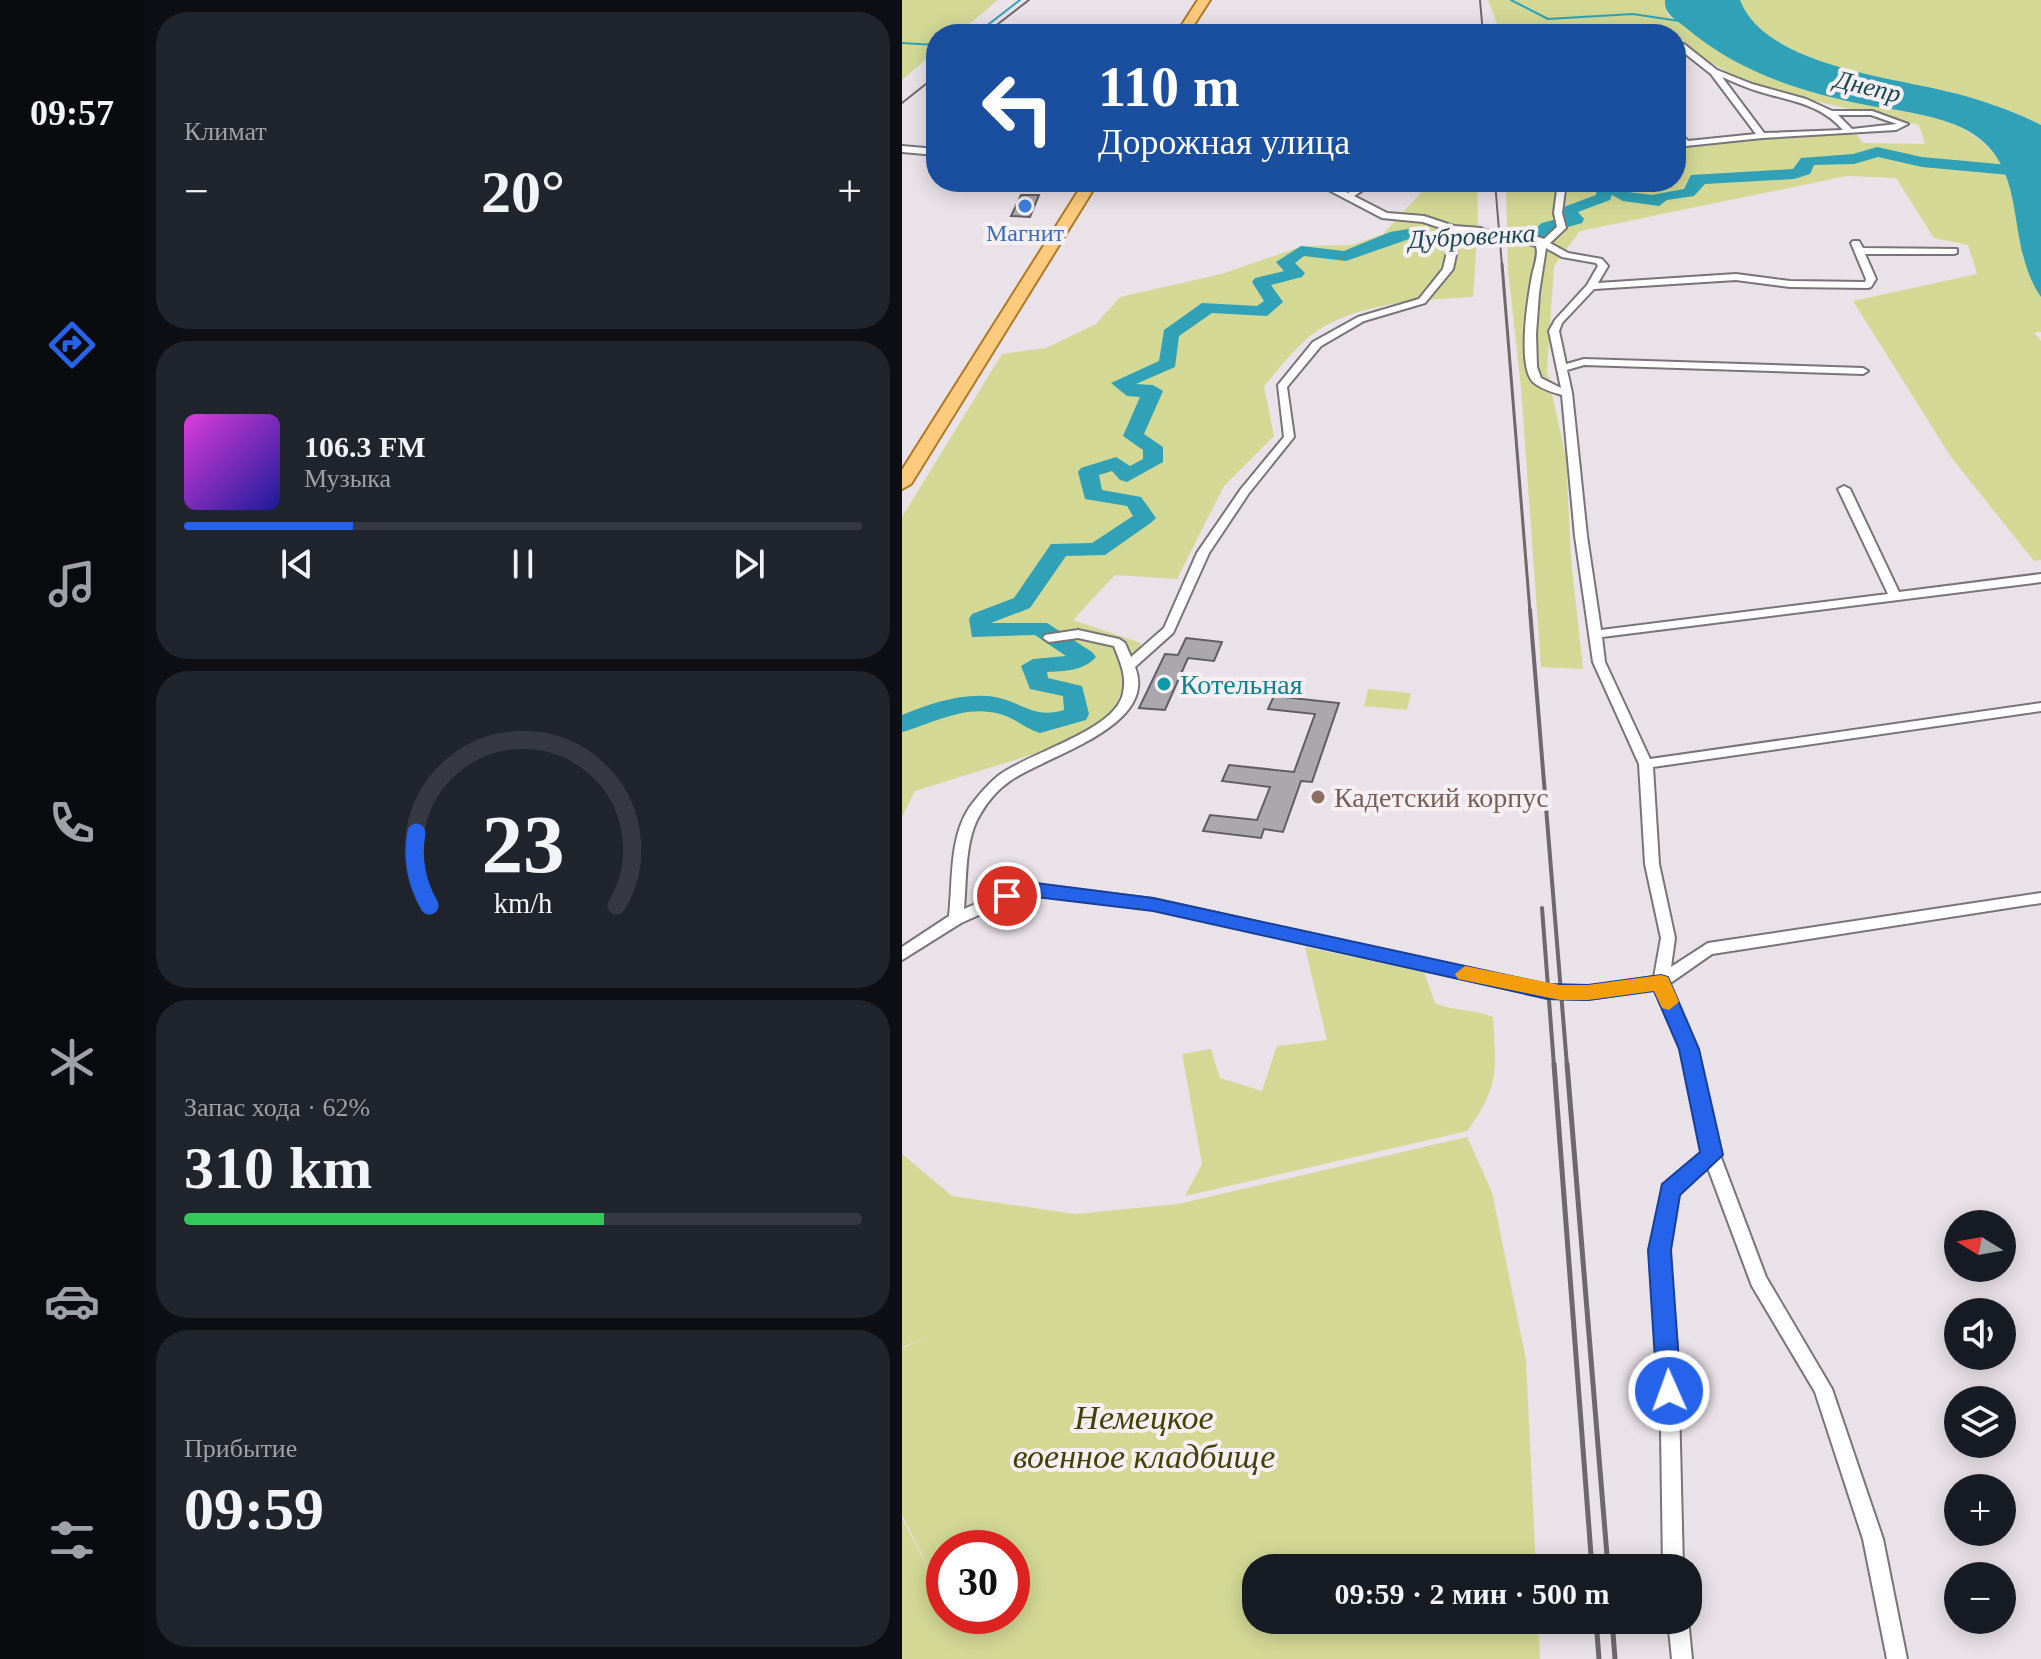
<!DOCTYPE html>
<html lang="ru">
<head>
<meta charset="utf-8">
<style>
	:root { --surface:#171b24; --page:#20242c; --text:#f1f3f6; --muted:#9ea1a6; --line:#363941; --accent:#2563eb }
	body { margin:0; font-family:Georgia,serif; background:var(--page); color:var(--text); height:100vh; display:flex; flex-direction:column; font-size:30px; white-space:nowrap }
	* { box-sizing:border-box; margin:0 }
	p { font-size:26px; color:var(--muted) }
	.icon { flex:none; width:44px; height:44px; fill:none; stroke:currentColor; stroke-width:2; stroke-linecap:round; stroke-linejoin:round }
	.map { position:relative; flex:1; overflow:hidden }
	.drawer { display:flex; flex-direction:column; gap:12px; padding:12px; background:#0d0f14; width:758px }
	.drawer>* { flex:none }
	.guide { position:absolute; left:24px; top:24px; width:760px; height:168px; border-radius:32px; box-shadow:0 4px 20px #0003; background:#1a4fa0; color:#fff; overflow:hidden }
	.needle { width:52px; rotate:281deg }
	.controls { position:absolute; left:1042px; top:1210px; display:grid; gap:16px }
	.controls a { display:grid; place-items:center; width:72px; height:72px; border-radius:50%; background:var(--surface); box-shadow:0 4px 20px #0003; font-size:40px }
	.speed { position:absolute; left:24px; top:1530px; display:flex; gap:16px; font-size:40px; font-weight:700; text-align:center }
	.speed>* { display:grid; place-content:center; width:104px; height:104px; border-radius:50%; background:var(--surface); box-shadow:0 4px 20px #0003; line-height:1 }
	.speed .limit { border:12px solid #d22; background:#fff; color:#111 }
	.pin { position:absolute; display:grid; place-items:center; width:68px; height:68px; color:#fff; margin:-34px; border:4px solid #fff; border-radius:50%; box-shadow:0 2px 8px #0007 }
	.me { position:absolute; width:88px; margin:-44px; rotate:358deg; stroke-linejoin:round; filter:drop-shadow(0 0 6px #0008) }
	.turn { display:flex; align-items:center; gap:28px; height:168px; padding:0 40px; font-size:36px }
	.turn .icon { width:104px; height:104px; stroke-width:2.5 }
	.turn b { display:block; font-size:56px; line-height:68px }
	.big { font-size:60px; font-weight:600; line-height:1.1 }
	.drawer .tile { flex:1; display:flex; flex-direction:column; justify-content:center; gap:12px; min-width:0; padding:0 28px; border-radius:32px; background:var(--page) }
	.drawer .dial { align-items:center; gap:0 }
	.dial svg { height:208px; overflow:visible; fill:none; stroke:var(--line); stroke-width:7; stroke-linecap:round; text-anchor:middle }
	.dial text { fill:var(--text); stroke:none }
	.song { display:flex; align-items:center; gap:24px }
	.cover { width:96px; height:96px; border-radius:12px; background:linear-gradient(135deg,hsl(300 70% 55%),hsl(240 70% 35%)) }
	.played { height:8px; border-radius:4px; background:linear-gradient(90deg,var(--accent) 25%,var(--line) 25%) }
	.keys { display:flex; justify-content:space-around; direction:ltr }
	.heat { display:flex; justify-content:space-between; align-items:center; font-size:44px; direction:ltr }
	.charge { height:12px; border-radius:6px; background:linear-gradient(90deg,#34c759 62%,var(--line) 0) }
	.trip { position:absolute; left:340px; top:1554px; width:460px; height:80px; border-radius:32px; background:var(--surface); box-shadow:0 4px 20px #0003; font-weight:600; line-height:80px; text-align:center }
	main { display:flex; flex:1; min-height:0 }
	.menu { display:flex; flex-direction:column; width:144px; justify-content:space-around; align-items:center; background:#090b0e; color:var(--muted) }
	.menu .icon { width:56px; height:56px }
	.menu .on { color:var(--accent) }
	.menu b { font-size:36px; color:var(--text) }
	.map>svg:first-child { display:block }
	.green { fill:#d3d995; fill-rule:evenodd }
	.water { fill:#30a1b6 }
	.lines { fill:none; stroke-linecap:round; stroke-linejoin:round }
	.stream { stroke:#30a1b6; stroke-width:2 }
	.river { fill:#30a1b6; fill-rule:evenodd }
	.building { fill:#aaa7ad; stroke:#605d63; stroke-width:2 }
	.street-tunnel { stroke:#c1bbc1; stroke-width:8; stroke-dasharray:8 4; stroke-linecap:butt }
	.street-casing { stroke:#797479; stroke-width:4 }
	.primary-casing { stroke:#af7926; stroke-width:4 }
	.street { fill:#fff; fill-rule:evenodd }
	.primary { fill:#fccb7d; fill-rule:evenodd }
	.rail-far3 { stroke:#6c686b; stroke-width:2 }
	.rail-far2 { stroke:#6c686b; stroke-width:3 }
	.rail-far1 { stroke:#6c686b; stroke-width:4 }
	.rail { stroke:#6c686b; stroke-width:5 }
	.route { fill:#2563eb; stroke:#184099; stroke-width:2 }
	.slow { fill:#f59e0b }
	.shop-dot { fill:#3f7fe0; stroke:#f6f0f5; stroke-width:3 }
	.culture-dot { fill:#0f9aa8; stroke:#f6f0f5; stroke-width:3 }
	.education-dot { fill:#8d6e63; stroke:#f6f0f5; stroke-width:3 }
	.labels { text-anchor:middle; stroke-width:8; stroke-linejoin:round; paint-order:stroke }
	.far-shop-label { font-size:24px; fill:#366cbe; stroke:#f6f0f5 }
	.far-water-label { font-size:26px; font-style:italic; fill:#194952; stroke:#f6f0f5 }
	.culture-label { font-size:28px; fill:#0d838f; stroke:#f6f0f5; text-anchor:start }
	.education-label { font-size:28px; fill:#785e54; stroke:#f6f0f5; text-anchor:start }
	.near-park-label { font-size:34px; font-style:italic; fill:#414304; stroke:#f6f0f5 }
</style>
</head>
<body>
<main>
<nav class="menu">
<b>09:57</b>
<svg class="icon on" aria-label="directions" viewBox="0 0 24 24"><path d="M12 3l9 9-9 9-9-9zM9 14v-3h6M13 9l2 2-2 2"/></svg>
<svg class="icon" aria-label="music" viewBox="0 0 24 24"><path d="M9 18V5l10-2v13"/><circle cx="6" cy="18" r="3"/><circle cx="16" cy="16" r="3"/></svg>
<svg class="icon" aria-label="phone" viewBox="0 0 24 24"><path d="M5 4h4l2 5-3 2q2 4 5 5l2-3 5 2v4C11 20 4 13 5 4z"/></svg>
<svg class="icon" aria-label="climate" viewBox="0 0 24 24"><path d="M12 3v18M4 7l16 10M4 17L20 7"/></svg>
<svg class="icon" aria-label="car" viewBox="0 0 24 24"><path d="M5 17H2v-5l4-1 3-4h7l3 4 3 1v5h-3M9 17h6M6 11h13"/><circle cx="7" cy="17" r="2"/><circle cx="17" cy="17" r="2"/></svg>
<svg class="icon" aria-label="filters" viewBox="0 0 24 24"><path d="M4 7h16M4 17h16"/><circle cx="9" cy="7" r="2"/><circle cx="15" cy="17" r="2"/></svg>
</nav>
<section class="drawer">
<div class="tile"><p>Климат</p>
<div class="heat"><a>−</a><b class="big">20°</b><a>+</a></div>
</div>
<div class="tile">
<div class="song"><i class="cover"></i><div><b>106.3 FM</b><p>Музыка</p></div></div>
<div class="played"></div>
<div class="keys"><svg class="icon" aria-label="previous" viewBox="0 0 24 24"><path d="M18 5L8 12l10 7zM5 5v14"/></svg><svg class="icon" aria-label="pause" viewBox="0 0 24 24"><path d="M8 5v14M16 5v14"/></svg><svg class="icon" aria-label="next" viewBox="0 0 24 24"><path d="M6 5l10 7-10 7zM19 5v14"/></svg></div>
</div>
<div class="tile dial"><svg viewBox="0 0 100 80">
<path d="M14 69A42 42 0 1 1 86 69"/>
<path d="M14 69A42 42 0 0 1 9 41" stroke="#2563eb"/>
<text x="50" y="56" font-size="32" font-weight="700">23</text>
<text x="50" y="72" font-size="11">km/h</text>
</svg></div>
<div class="tile"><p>Запас хода · 62%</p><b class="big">310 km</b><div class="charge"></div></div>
<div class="tile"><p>Прибытие</p><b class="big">09:59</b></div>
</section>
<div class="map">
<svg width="1139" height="1659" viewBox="0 0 1139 1659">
	<rect width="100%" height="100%" fill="#e9e2e8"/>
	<!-- green -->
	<g class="green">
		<polygon points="0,0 96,0 55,34 34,34 34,51 0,80"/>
		<polygon points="586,0 763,0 766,15 779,24 932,98 1026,116 1057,126 1080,141 1099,160 1110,189 1125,264 1139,297 1139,332 1132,332 1139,341 1139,560 1132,561 1049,457 951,301 1075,274 1066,245 1032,238 994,178 945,176 678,231 652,266 645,371 664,458 669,559 681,669 639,667 619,388 606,270 604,182 774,182 774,143 855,134 952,131 961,143 1023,144 1017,125 849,86 774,42 774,34 623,34 597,29"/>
		<path d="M838,0h301v125c-27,-14 -57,-24 -87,-32 -60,-16 -189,-27 -214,-93z"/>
		<path d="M529,182h46l1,39 -5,76c-50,3 -101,4 -146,28 -26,13 -44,40 -63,61l10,50 -50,50 -47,93 -62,-4 -42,45 68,23 -28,69 -50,33 -148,46 -13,26v-300l100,-163 44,-6 50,-24 24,-27 101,-23 82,-28 49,-1 31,-11z"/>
		<polygon points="466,689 509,693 505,710 462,706"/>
		<path d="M403,947l119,25 11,31c19,9 38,5 58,14 3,53 7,69 -26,114l-282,65 17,-32 -20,-110 29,-5 9,29 42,13 15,-45 50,-6z"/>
		<path d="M565,1137l25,55 34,168 10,208h-280v52h282l2,39h-638v-141l41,79 -41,-82v-167l30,-12 -30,11v-193l50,42 123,18 103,-10zM42,1548h68v68h-68z"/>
	</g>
	<!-- water -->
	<path class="water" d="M763,0h75c25,66 154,77 214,93 30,8 60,18 87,32v172c-40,-58 -6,-139 -85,-172 -30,-12 -63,-15 -95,-21 -64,-13 -126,-34 -176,-77 -10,-8 -21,-13 -20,-27z"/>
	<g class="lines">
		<!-- stream -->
		<g class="stream">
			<polyline points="609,0 646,19 731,14 777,21"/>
			<polyline points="74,34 118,0"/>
			<polyline points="0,43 34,45"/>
		</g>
		<!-- river -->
		<path class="river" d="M975,147l45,10 119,11v10l-119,-11 -44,-10 -24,7 -40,1 -4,9 -16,5 -89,5 -11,12 -27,4 -8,6 -36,-5 -11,-6 -2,5 -32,12 6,7 -2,4 -28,8 -20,12 -26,-5 -81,7 -15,-7 -66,23 -42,-5 -9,7 10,10 -3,4 -31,8 12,17 -16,14 -55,-3 -33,23 -4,31 -39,17 17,1 10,6 -19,43 19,13v15l-36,20 -7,-2 -8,-9 -13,4 3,15 39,7 15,21 -4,4 -47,33 -39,1 -36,52 -39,15h56l45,29 4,5c-12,14 -32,14 -49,15l1,6 34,8 7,28 -3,6 -46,13c-14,-4 -25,-15 -40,-19 -35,-10 -66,9 -98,18v-17c27,-11 56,-21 85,-19 34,3 44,24 77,14l-1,-14 -33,-7 -9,-23 12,-7 33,-3 -31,-21 -63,2 -3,-18 3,-5 42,-16 37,-54 41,-1 41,-27 -6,-10 -42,-7 -7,-27 3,-4 35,-11 14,9 13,-7v-9l-20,-14 17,-39 -13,-1 -16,-13 48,-22 5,-31 38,-27 55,3 7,-5 -12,-19 3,-4 29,-7 -8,-9 25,-16 43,5 46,-19 24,-4 16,7 78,-7 23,4 11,-9 22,-6 -5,-6 2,-3 35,-13 1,-9 14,-4 17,10 24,3 32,-6 7,-14 102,-6 8,-11 52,-4z"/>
	</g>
	<!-- building -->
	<g class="building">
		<polygon points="119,195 137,195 128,217 109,216"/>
		<polygon points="284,638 320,642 312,661 286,658 263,710 237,708 263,654 276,655"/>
		<polygon points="372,696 437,703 410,782 399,781 381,832 362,829 359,838 301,831 308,815 355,820 368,787 320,781 327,765 392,772 413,714 366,709"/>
	</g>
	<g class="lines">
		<!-- street-tunnel -->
		<polyline class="street-tunnel" points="579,231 599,235"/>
		<defs>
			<g id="street">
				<polygon points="284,26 315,32 319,34 304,34 281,30 280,28"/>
				<path d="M776,44h6l33,26 35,14 54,15 26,12h40l36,13 -12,6 -134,8 -86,9v-4l4,-1 -4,-6v-8l12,13 68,-7 -45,-60 -33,-26zM820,77c14,6 27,12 42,16 31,9 57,12 79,37l-79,3zM936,115h33l26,9 -45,5z"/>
				<polygon points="0,146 34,149 34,155 0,152"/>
				<path d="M416,182h9l21,11 17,-11h10l-21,14 33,17 37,3 30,10 27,2 5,3 -5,3 -9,-1 -14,12 -5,24 -28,34 -61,18 -43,25 -34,41 7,50 -45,56 -40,60 -36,80 -38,34c24,60 -90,89 -125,114 -12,8 -22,20 -29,32 -17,26 -14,66 -17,96l38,-17 34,-7 117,14 395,87 40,1 66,-10 7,-39 -16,-74 -6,-100 -46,-102 -18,-126 -13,-141c-10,-3 -21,-6 -29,-13 -16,-17 -5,-84 -1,-106 2,-10 7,-21 4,-30l-40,-11 5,-3 33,8 4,-3 6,2 13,-12 -3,-14 4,-31h8l-4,31 4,15 -16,15 18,10 34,6 6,7 -10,17 138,-9 54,7 75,1 1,-3 -15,-36 2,-2h6l4,7 94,1v4l-3,1h-89l11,25 -5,8 -3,1 -78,-1 -54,-7 -142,9 -32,34 -3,8 7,33 18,-5 279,9 5,3 -5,3 -279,-9 -17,5 5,23 15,143 14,94 287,-36 -50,-105 6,-3 6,3 49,103 142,-18v8l-439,55 3,25 45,97 391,-56v8l-388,56 6,97 16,74 -4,29 37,-24 333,-50v10l-329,51 -43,30 28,65 23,106 46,122 66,112 51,150 24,120h-20l-24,-120 -48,-147 -63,-106 -44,-118 -30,26 -10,56 10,111 5,207h-20l-3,-207 -10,-111 14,-64 39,-33 -22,-104 -25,-60 -68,10 -40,-1 -395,-89 -117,-14 -26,6 -49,22 -59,37v-13l47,-31c4,-35 0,-77 20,-108 8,-11 18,-23 29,-32 29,-23 118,-45 125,-83 4,-18 -3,-31 -9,-47l-36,-8 -29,4 -6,-4 2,-3 33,-5 41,9 6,4 6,14 33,-29 33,-75 44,-64 43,-52 -6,-52 35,-43 45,-25 61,-18 24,-30 6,-25 13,-12 -12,-1 -27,-9 -41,-4 -63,-33zM644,248l16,9 34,6 2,3 -11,19 -32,35 -6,11 12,57 -20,-10 -4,-11 -1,-33 3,-41z"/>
				<polygon points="766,1620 786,1619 790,1659 770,1659"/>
			</g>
			<g id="primary">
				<polygon points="296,0 308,0 286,34 274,34"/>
				<polygon points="182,182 196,182 9,484 0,489 0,470"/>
			</g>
		</defs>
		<!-- street casing -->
		<use href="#street" class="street-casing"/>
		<!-- primary casing -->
		<use href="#primary" class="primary-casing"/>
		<!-- street -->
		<use href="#street" class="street"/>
		<!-- primary -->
		<use href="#primary" class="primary"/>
		<!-- rail-far3 -->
		<g class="rail-far3">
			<polyline points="578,0 581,34"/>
			<polyline points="83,34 127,0"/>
			<polyline points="0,103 34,76"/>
			<polyline points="593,182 600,266"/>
		</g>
		<!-- rail-far2 -->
		<polyline class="rail-far2" points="600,264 628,612"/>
		<!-- rail-far1 -->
		<g class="rail-far1">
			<polyline points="628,610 665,1066"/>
			<polyline points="640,908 652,1066"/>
		</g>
		<!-- rail -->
		<g class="rail">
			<polyline points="652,1064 690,1568"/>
			<polyline points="665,1064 706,1568"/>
			<polyline points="694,1620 697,1659"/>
			<polyline points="710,1620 713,1659"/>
		</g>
	</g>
	<!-- route -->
	<polygon class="route" points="134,883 251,898 646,984 686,985 759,975 766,977 797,1049 821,1155 778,1195 769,1250 779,1391 776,1399 767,1402 759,1399 755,1391 746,1250 760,1184 798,1152 777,1049 752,991 686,1000 646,999 251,911 134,897 105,903 96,896 99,891"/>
	<!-- slow -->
	<polygon class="slow" points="563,966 658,985 686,985 759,975 766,977 777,1002 767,1010 760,1008 752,991 686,1000 658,1000 556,979 553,974"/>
	<!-- markers -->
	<circle class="shop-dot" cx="123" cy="206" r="8"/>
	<circle class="culture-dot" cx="262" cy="684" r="8"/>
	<circle class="education-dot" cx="416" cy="797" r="8"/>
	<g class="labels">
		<!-- far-shop labels -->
		<g class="far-shop-label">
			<text x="123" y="241">Магнит</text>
		</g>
		<!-- far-water labels -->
		<g class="far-water-label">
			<text transform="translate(966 86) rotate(14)" y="9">Днепр</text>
			<text transform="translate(570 236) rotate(-3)" y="9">Дубровенка</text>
		</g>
		<!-- culture labels -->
		<g class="culture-label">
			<text x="278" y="694">Котельная</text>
		</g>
		<!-- education labels -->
		<g class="education-label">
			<text x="432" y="807">Кадетский корпус</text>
		</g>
		<!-- near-park labels -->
		<g class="near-park-label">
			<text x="242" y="1429">Немецкое<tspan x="242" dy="39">военное кладбище</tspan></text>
		</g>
	</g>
</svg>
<div class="controls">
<a><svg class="needle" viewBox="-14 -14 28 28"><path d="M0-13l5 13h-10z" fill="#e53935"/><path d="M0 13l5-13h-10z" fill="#9ea1a6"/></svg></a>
<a><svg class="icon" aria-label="sound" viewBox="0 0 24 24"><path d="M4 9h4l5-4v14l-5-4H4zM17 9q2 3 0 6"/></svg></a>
<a><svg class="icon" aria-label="layers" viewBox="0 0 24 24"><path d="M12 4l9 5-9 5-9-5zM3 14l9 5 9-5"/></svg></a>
<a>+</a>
<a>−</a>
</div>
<div class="speed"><div class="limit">30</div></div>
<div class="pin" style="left:105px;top:896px;background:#d93025"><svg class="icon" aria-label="arrive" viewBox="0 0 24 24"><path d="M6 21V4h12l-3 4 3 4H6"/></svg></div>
<svg class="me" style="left:767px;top:1391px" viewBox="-20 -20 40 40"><circle r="17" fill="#2563eb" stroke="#fff" stroke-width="3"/><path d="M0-11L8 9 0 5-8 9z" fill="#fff"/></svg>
<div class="trip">09:59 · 2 мин · 500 m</div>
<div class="guide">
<div class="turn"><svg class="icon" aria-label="left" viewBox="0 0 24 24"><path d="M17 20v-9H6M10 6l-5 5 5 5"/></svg><div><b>110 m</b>Дорожная улица</div></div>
</div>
</div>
</main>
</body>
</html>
